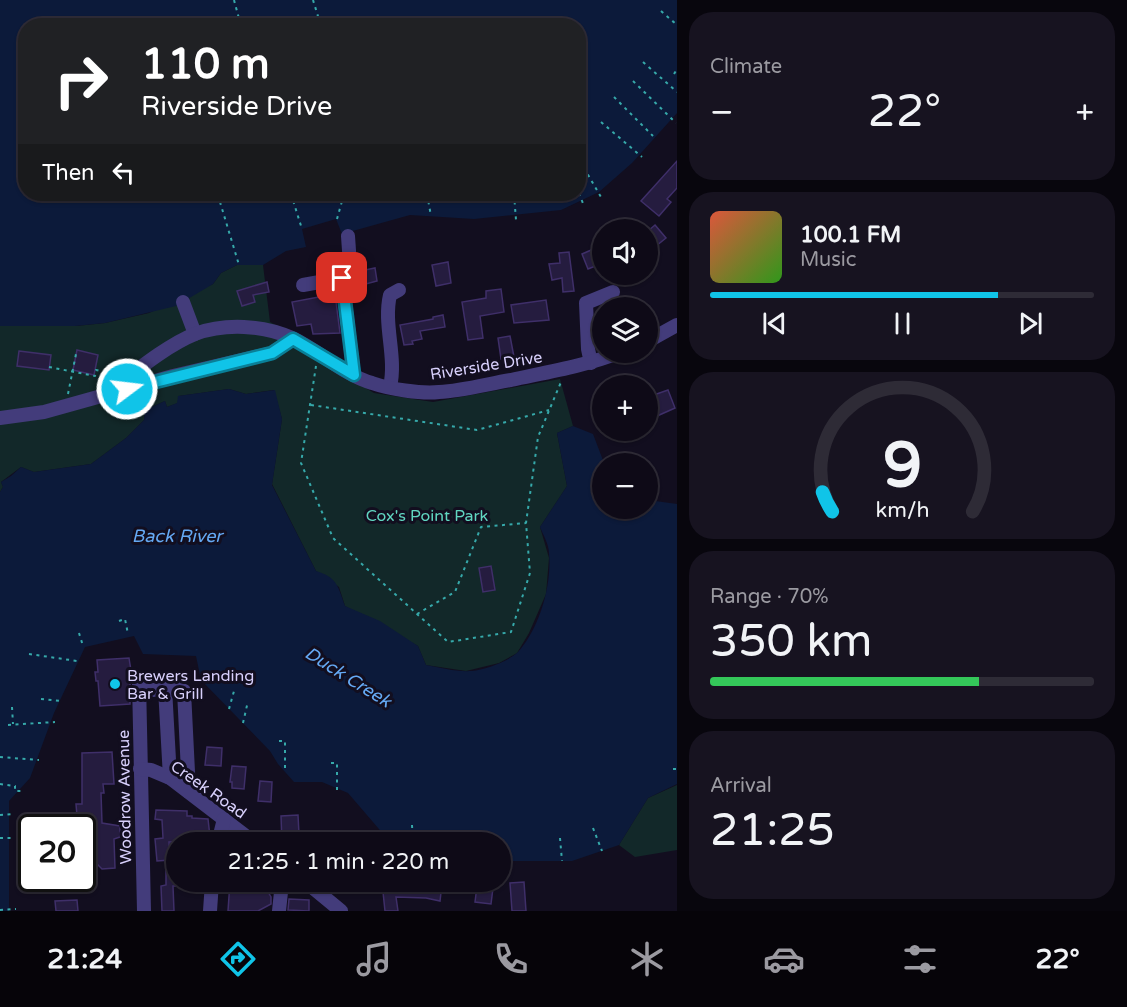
<!DOCTYPE html>
<html lang="en">
<head>
<meta charset="utf-8">
<style>
	:root { --surface:#0e0a17; --page:#171320; --text:#f1f3f6; --muted:#9b9aa1; --line:#2e2b36; --accent:#10c4e8 }
	body { margin:0; font-family:"Varela Round",sans-serif; background:var(--page); color:var(--text); height:100vh; display:flex; flex-direction:column; font-size:22px; white-space:nowrap }
	* { box-sizing:border-box; margin:0 }
	p { font-size:20px; color:var(--muted) }
	.icon { flex:none; width:33px; height:33px; fill:none; stroke:currentColor; stroke-width:2; stroke-linecap:round; stroke-linejoin:round }
	.map { position:relative; flex:1; overflow:hidden }
	.details { display:flex; flex-direction:column; gap:12px; padding:12px; background:#08060d; width:450px }
	.details>* { flex:none }
	.hud { position:absolute; left:18px; top:18px; width:568px; height:183px; border-radius:24px; box-shadow:0 2px 4px #0004,0 0 0 2px var(--line); background:#202124; color:#fff; overflow:hidden }
	.buttons { position:absolute; left:592px; top:219px; display:grid; gap:12px }
	.buttons a { display:grid; place-items:center; width:66px; height:66px; border-radius:50%; background:var(--surface); box-shadow:0 2px 4px #0004,0 0 0 2px var(--line); font-size:30px }
	.speed { position:absolute; left:18px; top:814px; display:flex; gap:12px; font-size:30px; font-weight:700; text-align:center }
	.speed>* { display:grid; place-content:center; width:78px; height:78px; border-radius:50%; background:var(--surface); box-shadow:0 2px 4px #0004,0 0 0 2px var(--line); line-height:1 }
	.speed .limit { border:3px solid #111; border-radius:9px; background:#fff; color:#111 }
	.pin { position:absolute; display:grid; place-items:center; width:51px; height:51px; color:#fff; margin:-26px; border-radius:12px; box-shadow:0 3px 9px #0006 }
	.me { position:absolute; width:66px; margin:-33px; rotate:75deg; stroke-linejoin:round; filter:drop-shadow(0 0 4px #0008) }
	.turn { display:flex; align-items:center; gap:21px; height:126px; padding:0 24px; font-size:27px }
	.turn .icon { width:78px; height:78px; stroke-width:2.5 }
	.turn b { display:block; font-size:42px; line-height:51px }
	.then { display:flex; align-items:center; height:57px; padding:0 24px; background:#0003; gap:12px; font-size:22px }
	.big { font-size:45px; font-weight:600; line-height:1.1 }
	.details .widget { flex:1; display:flex; flex-direction:column; justify-content:center; gap:9px; min-width:0; padding:0 21px; border-radius:24px; background:var(--page) }
	.details .dial { align-items:center; gap:0 }
	.dial svg { height:156px; overflow:visible; fill:none; stroke:var(--line); stroke-width:7; stroke-linecap:round; text-anchor:middle }
	.dial text { fill:var(--text); stroke:none }
	.song { display:flex; align-items:center; gap:18px }
	.cover { width:72px; height:72px; border-radius:9px; background:linear-gradient(135deg,hsl(10 70% 55%),hsl(110 70% 35%)) }
	.played { height:6px; border-radius:3px; background:linear-gradient(90deg,var(--accent) 75%,var(--line) 75%) }
	.keys { display:flex; justify-content:space-around; direction:ltr }
	.heat { display:flex; justify-content:space-between; align-items:center; font-size:33px; direction:ltr }
	.charge { height:9px; border-radius:4px; background:linear-gradient(90deg,#34c759 70%,var(--line) 0) }
	.trip { position:absolute; left:166px; top:832px; width:345px; height:60px; border-radius:30px; background:var(--surface); box-shadow:0 2px 4px #0004,0 0 0 2px var(--line); font-weight:600; line-height:60px; text-align:center }
	.dock { display:flex; height:96px; justify-content:space-around; align-items:center; background:#060409; color:var(--muted) }
	.dock .icon { width:42px; height:42px }
	.dock .on { color:var(--accent) }
	.dock b { font-size:27px; color:var(--text) }
	main { display:flex; flex:1; min-height:0 }
	.map>svg:first-child { display:block }
	.green { fill:#122829 }
	.water { fill:#0c1a3a; fill-rule:evenodd }
	.building { fill:#251c3f; stroke:#3f2f69; stroke-width:1.5 }
	.lines { fill:none; stroke-linecap:round; stroke-linejoin:round }
	.path { stroke:#36a9aa; stroke-width:2; stroke-dasharray:3 4.5; stroke-linecap:butt }
	.minor { stroke:#433c7b; stroke-width:14 }
	.route-casing { stroke:#0a7f97; stroke-width:15 }
	.route { stroke:#10c4e8; stroke-width:10 }
	.poi-dot { fill:#10c4e8; stroke:#120e1f; stroke-width:2 }
	.labels { text-anchor:middle; stroke-width:6; stroke-linejoin:round; paint-order:stroke }
	.street-label { font-size:16px; fill:#d8d0fc; stroke:#120e1f }
	.park-label { font-size:16px; fill:#61d6c1; stroke:#120e1f }
	.poi-label { font-size:16px; fill:#d8d0fc; stroke:#120e1f; text-anchor:start }
	.water-label { font-size:18px; font-style:italic; fill:#65a9f4; stroke:#120e1f }
</style>
</head>
<body>
<main>
<div class="map">
<svg width="677" height="911" viewBox="0 0 677 911">
	<rect width="100%" height="100%" fill="#120e1f"/>
	<!-- green -->
	<g class="green">
		<polygon points="237,265 263,265 270,322 282,328 307,353 374,393 433,402 560,379 573,426 557,433 567,486 540,527 549,558 546,594 529,633 517,653 499,663 466,671 426,665 418,646 345,606 339,587 316,571 272,484 282,419 274,390 246,394 229,389 179,396 178,403 167,407 165,401 145,410 144,420 126,438 91,464 34,472 21,467 1,482 3,487 0,492 0,326 76,326 105,323 149,313 213,284 221,273"/>
		<polygon points="677,785 677,850 635,857 619,845 648,798"/>
	</g>
	<!-- water -->
	<g class="water">
		<path d="M0,0h677v113l-45,50 -33,29 -38,18 -87,9 -64,-4 -68,19 -6,-15 -34,10 4,18 -20,4 -23,14h-26l-16,8 -8,11 -37,22 -71,17 -30,3h-75zM26,26h553v168h-553z"/>
		<path d="M229,389l17,5 29,-4 7,29 -10,66 44,86c21,6 22,15 29,35l35,15 38,25 8,19c15,3 31,7 46,6 13,-1 37,-10 46,-19 22,-24 34,-68 31,-99 0,-9 -6,-18 -9,-26l27,-41 -10,-53 16,-7 20,8 11,29 -1,45h45v-8l29,4v280l-29,14 -29,47 -47,16h-71v-18h-110l-43,-50 -26,-11h-28l-16,-18 -8,-13 -69,-71 -5,-24 -53,-2 -9,-18 -49,11 -31,66 -24,65 -21,23v110h-9v-419l3,-5 -2,-5 10,-6 10,-9 13,5 57,-8 35,-26 18,-18 1,-10 20,-9 2,6 10,-4 1,-7z"/>
	</g>
	<!-- building -->
	<g class="building">
		<polygon points="677,161 677,188 667,199 671,202 659,216 641,201"/>
		<polygon points="655,225 666,238 656,246 654,244 648,249 648,231"/>
		<polygon points="603,245 603,263 588,269 582,254"/>
		<polygon points="569,252 574,291 563,292 562,278 552,280 549,264 560,263 559,253"/>
		<polygon points="448,262 451,283 436,286 432,265"/>
		<polygon points="375,268 377,281 362,285 360,271"/>
		<polygon points="267,282 269,292 253,295 255,302 242,306 237,291"/>
		<polygon points="501,289 504,312 480,316 483,338 468,340 462,302 486,298 486,291"/>
		<polygon points="335,294 340,333 313,334 311,324 297,326 292,302"/>
		<polygon points="546,300 549,320 514,323 511,305"/>
		<polygon points="443,315 445,327 420,331 422,339 412,341 413,344 404,345 400,325 433,319 433,317"/>
		<polygon points="510,336 514,357 501,359 498,338"/>
		<polygon points="77,350 98,355 94,375 73,370"/>
		<polygon points="19,351 51,355 49,370 17,366"/>
		<polygon points="668,390 675,408 648,420 648,397"/>
		<polygon points="491,566 495,590 483,592 479,568"/>
		<polygon points="129,658 132,677 130,682 130,704 100,706 98,681 96,681 95,672 98,672 97,660"/>
		<polygon points="207,747 222,748 221,766 205,765"/>
		<polygon points="112,752 114,784 103,784 104,793 101,793 102,823 120,826 120,837 114,839 115,868 102,869 96,863 96,859 82,860 82,848 91,848 90,829 78,828 76,804 82,804 82,753"/>
		<polygon points="232,766 246,767 244,789 232,788 232,782 230,782"/>
		<polygon points="260,781 272,782 271,802 258,801"/>
		<polygon points="156,810 187,811 187,816 192,816 192,818 208,819 210,837 187,837 187,842 169,842 170,860 157,861 155,839 163,838 162,820 155,819"/>
		<polygon points="298,815 299,834 342,832 343,843 282,843 281,816"/>
		<polygon points="166,865 177,865 177,886 173,886 174,911 162,911 161,886 166,885"/>
		<polygon points="230,882 268,882 267,890 271,897 271,904 258,911 228,911"/>
		<polygon points="376,882 387,882 387,885 406,882 438,882 442,884 440,901 426,898 396,897 398,911 385,911 383,892 376,892"/>
		<polygon points="524,882 526,911 512,911 510,883"/>
		<polygon points="477,886 493,888 491,904 475,902"/>
		<polygon points="289,899 309,900 309,911 288,910"/>
		<polygon points="77,900 78,911 56,911 55,901"/>
	</g>
	<g class="lines">
		<!-- path -->
		<g class="path">
			<polyline points="234,0 241,26"/>
			<polyline points="313,0 321,26"/>
			<polyline points="661,11 677,25"/>
			<polyline points="643,62 677,92"/>
			<polyline points="674,74 677,69"/>
			<polyline points="633,81 676,123"/>
			<polyline points="614,97 653,136"/>
			<polyline points="601,122 642,157"/>
			<polyline points="584,168 601,197"/>
			<polyline points="579,193 584,206"/>
			<polyline points="291,194 302,229"/>
			<polyline points="427,194 431,216"/>
			<polyline points="514,194 516,220"/>
			<polyline points="220,202 239,265"/>
			<polyline points="337,219 344,194"/>
			<polyline points="316,366 301,463 333,538 448,642 511,632 530,573 526,523 538,437 561,382"/>
			<polyline points="49,367 95,376 96,370 113,374"/>
			<polyline points="68,394 76,354"/>
			<polyline points="311,405 477,430 549,410"/>
			<polyline points="417,614 455,592 481,527 526,523"/>
			<polyline points="119,621 125,619 128,634"/>
			<polyline points="79,633 83,646"/>
			<polyline points="29,654 77,661"/>
			<polyline points="41,699 61,701"/>
			<polyline points="12,707 13,724"/>
			<polyline points="229,709 234,691"/>
			<polyline points="243,723 248,701"/>
			<polyline points="8,725 55,722"/>
			<polyline points="279,741 285,741 285,772"/>
			<polyline points="0,757 39,760"/>
			<polyline points="331,763 337,763 337,791"/>
			<polyline points="673,769 677,769"/>
			<polyline points="0,784 15,786 15,791 22,791"/>
			<polyline points="0,815 14,814"/>
			<polyline points="412,825 413,843"/>
			<polyline points="593,828 602,851"/>
			<polyline points="0,838 13,838"/>
			<polyline points="560,838 562,861"/>
			<polyline points="479,843 480,828"/>
			<polyline points="0,910 16,909"/>
		</g>
		<!-- minor -->
		<g class="minor">
			<polyline points="342,278 350,265 348,236"/>
			<polyline points="303,285 342,278 354,375"/>
			<polyline points="183,302 195,334"/>
			<polyline points="648,341 677,325"/>
			<polyline points="591,363 588,349 586,303 613,292"/>
			<path d="M390,387c7,-31 -7,-62 0,-92l9,-5"/>
			<path d="M104,395c26,-19 61,-49 91,-61 30,-11 68,-9 97,4 28,13 50,36 80,45 17,6 49,11 67,9 24,-1 48,-8 72,-12 37,-8 74,-14 110,-28"/>
			<polyline points="0,418 44,412 173,376 272,353 293,339"/>
			<polyline points="139,682 144,911"/>
			<polyline points="165,688 170,778"/>
			<polyline points="139,691 177,688 184,691 189,792"/>
			<polyline points="140,769 151,770 170,778 255,843"/>
			<polyline points="218,843 224,819"/>
			<polyline points="306,882 341,911"/>
			<polyline points="210,911 212,882"/>
			<polyline points="279,911 281,892 284,882"/>
		</g>
	</g>
	<g class="lines">
		<defs>
			<polyline id="route" points="127,389 272,353 293,339 354,375 342,278"/>
		</defs>
		<!-- route casing -->
		<use href="#route" class="route-casing"/>
		<!-- route -->
		<use href="#route" class="route"/>
	</g>
	<!-- markers -->
	<circle class="poi-dot" cx="115" cy="684" r="6"/>
	<g class="labels">
		<!-- street labels -->
		<g class="street-label">
			<text transform="translate(486 365) rotate(-9)" y="6">Riverside Drive</text>
			<text transform="translate(209 789) rotate(35)" y="6">Creek Road</text>
			<text transform="translate(124 797) rotate(-91)" y="6">Woodrow Avenue</text>
		</g>
		<!-- park labels -->
		<g class="park-label">
			<text x="427" y="521">Cox's Point Park</text>
		</g>
		<!-- poi labels -->
		<g class="poi-label">
			<text x="127" y="681">Brewers Landing<tspan x="127" dy="18">Bar &amp; Grill</tspan></text>
		</g>
		<!-- water labels -->
		<g class="water-label">
			<text x="177" y="542">Back River</text>
			<text transform="translate(348 677) rotate(32)" y="6">Duck Creek</text>
		</g>
	</g>
</svg>
<div class="buttons">
<a><svg class="icon" aria-label="sound" viewBox="0 0 24 24"><path d="M4 9h4l5-4v14l-5-4H4zM17 9q2 3 0 6"/></svg></a>
<a><svg class="icon" aria-label="layers" viewBox="0 0 24 24"><path d="M12 4l9 5-9 5-9-5zM3 14l9 5 9-5"/></svg></a>
<a>+</a>
<a>−</a>
</div>
<div class="speed"><div class="limit">20</div></div>
<div class="pin" style="left:342px;top:278px;background:#d93025"><svg class="icon" aria-label="arrive" viewBox="0 0 24 24"><path d="M6 21V4h12l-3 4 3 4H6"/></svg></div>
<svg class="me" style="left:127px;top:389px" viewBox="-20 -20 40 40"><circle r="17" fill="#10c4e8" stroke="#fff" stroke-width="3"/><path d="M0-11L8 9 0 5-8 9z" fill="#fff"/></svg>
<div class="trip">21:25 · 1 min · 220 m</div>
<div class="hud">
<div class="turn"><svg class="icon" aria-label="right" viewBox="0 0 24 24"><path d="M7 20v-9h11M14 6l5 5-5 5"/></svg><div><b>110 m</b>Riverside Drive</div></div>
<div class="then">Then<svg class="icon" aria-label="left" viewBox="0 0 24 24"><path d="M17 20v-9H6M10 6l-5 5 5 5"/></svg></div>
</div>
</div>
<section class="details">
<div class="widget"><p>Climate</p>
<div class="heat"><a>−</a><b class="big">22°</b><a>+</a></div>
</div>
<div class="widget">
<div class="song"><i class="cover"></i><div><b>100.1 FM</b><p>Music</p></div></div>
<div class="played"></div>
<div class="keys"><svg class="icon" aria-label="previous" viewBox="0 0 24 24"><path d="M18 5L8 12l10 7zM5 5v14"/></svg><svg class="icon" aria-label="pause" viewBox="0 0 24 24"><path d="M8 5v14M16 5v14"/></svg><svg class="icon" aria-label="next" viewBox="0 0 24 24"><path d="M6 5l10 7-10 7zM19 5v14"/></svg></div>
</div>
<div class="widget dial"><svg viewBox="0 0 100 80">
<path d="M14 69A42 42 0 1 1 86 69"/>
<path d="M14 69A42 42 0 0 1 9 59" stroke="#10c4e8"/>
<text x="50" y="56" font-size="32" font-weight="700">9</text>
<text x="50" y="72" font-size="11">km/h</text>
</svg></div>
<div class="widget"><p>Range · 70%</p><b class="big">350 km</b><div class="charge"></div></div>
<div class="widget"><p>Arrival</p><b class="big">21:25</b></div>
</section>
</main>
<nav class="dock">
<b>21:24</b>
<svg class="icon on" aria-label="directions" viewBox="0 0 24 24"><path d="M12 3l9 9-9 9-9-9zM9 14v-3h6M13 9l2 2-2 2"/></svg>
<svg class="icon" aria-label="music" viewBox="0 0 24 24"><path d="M9 18V5l10-2v13"/><circle cx="6" cy="18" r="3"/><circle cx="16" cy="16" r="3"/></svg>
<svg class="icon" aria-label="phone" viewBox="0 0 24 24"><path d="M5 4h4l2 5-3 2q2 4 5 5l2-3 5 2v4C11 20 4 13 5 4z"/></svg>
<svg class="icon" aria-label="climate" viewBox="0 0 24 24"><path d="M12 3v18M4 7l16 10M4 17L20 7"/></svg>
<svg class="icon" aria-label="car" viewBox="0 0 24 24"><path d="M5 17H2v-5l4-1 3-4h7l3 4 3 1v5h-3M9 17h6M6 11h13"/><circle cx="7" cy="17" r="2"/><circle cx="17" cy="17" r="2"/></svg>
<svg class="icon" aria-label="filters" viewBox="0 0 24 24"><path d="M4 7h16M4 17h16"/><circle cx="9" cy="7" r="2"/><circle cx="15" cy="17" r="2"/></svg>
<b>22°</b>
</nav>
</body>
</html>
